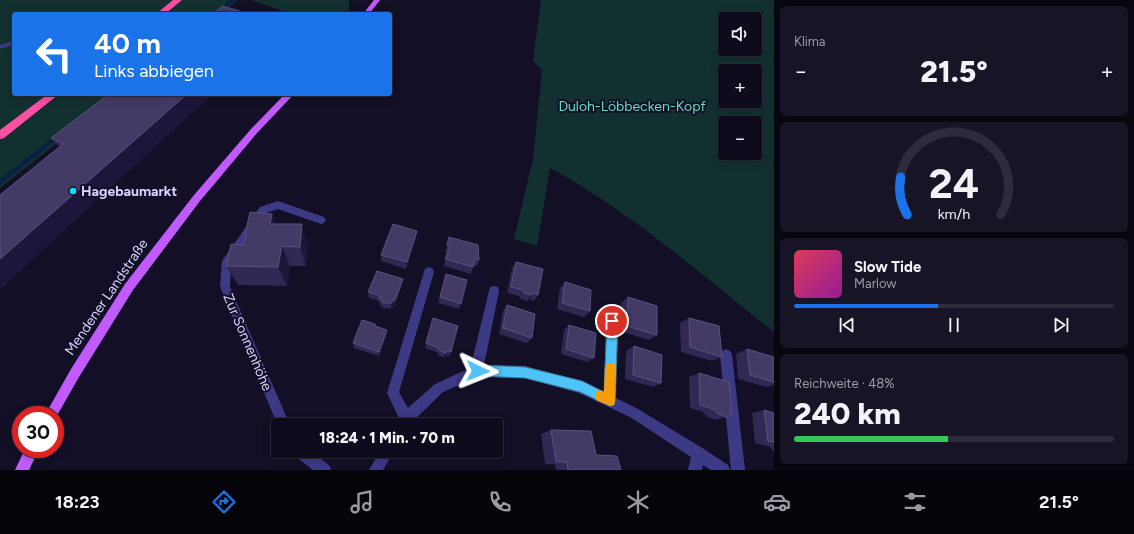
<!DOCTYPE html>
<html lang="de">
<head>
<meta charset="utf-8">
<style>
	:root { --surface:#0e0b1c; --page:#171425; --text:#f1f3f6; --muted:#9b9ba3; --line:#2e2b3b; --accent:#1a73e8 }
	body { margin:0; font-family:Figtree,sans-serif; background:var(--page); color:var(--text); height:100vh; display:flex; flex-direction:column; font-size:15px; white-space:nowrap }
	* { box-sizing:border-box; margin:0 }
	p { font-size:13px; color:var(--muted) }
	.icon { flex:none; width:22px; height:22px; fill:none; stroke:currentColor; stroke-width:2; stroke-linecap:round; stroke-linejoin:round }
	.map { position:relative; flex:1; overflow:hidden }
	.drawer { display:flex; flex-direction:column; gap:6px; padding:6px; background:#08060f; width:360px }
	.drawer>* { flex:none }
	.top-card { position:absolute; left:12px; top:12px; width:380px; height:84px; border-radius:4px; box-shadow:0 2px 10px #0003,0 0 0 1px var(--line); background:#1a73e8; color:#fff; overflow:hidden }
	.fabs { position:absolute; left:718px; top:12px; display:grid; gap:8px }
	.fabs a { display:grid; place-items:center; width:44px; height:44px; border-radius:4px; background:var(--surface); box-shadow:0 2px 10px #0003,0 0 0 1px var(--line); font-size:20px }
	.speed { position:absolute; left:12px; top:406px; display:flex; gap:8px; font-size:20px; font-weight:700; text-align:center }
	.speed>* { display:grid; place-content:center; width:52px; height:52px; border-radius:50%; background:var(--surface); box-shadow:0 2px 10px #0003,0 0 0 1px var(--line); line-height:1 }
	.speed .limit { border:6px solid #d22; background:#fff; color:#111 }
	.pin { position:absolute; display:grid; place-items:center; width:34px; height:34px; color:#fff; margin:-17px; border:2px solid #fff; border-radius:50%; box-shadow:0 1px 4px #0007 }
	.me { position:absolute; width:44px; margin:-22px; rotate:92deg; stroke-linejoin:round; filter:drop-shadow(0 0 3px #0008) }
	.turn { display:flex; align-items:center; gap:14px; height:84px; padding:0 16px; font-size:18px }
	.turn .icon { width:52px; height:52px; stroke-width:2.5 }
	.turn b { display:block; font-size:28px; line-height:34px }
	.big { font-size:30px; font-weight:800; line-height:1.1 }
	.drawer .card { flex:1; display:flex; flex-direction:column; justify-content:center; gap:6px; min-width:0; padding:0 14px; border-radius:6px; background:var(--page) }
	.drawer .dial { align-items:center; gap:0 }
	.dial svg { height:104px; overflow:visible; fill:none; stroke:var(--line); stroke-width:7; stroke-linecap:round; text-anchor:middle }
	.dial text { fill:var(--text); stroke:none }
	.song { display:flex; align-items:center; gap:12px }
	.cover { width:48px; height:48px; border-radius:6px; background:linear-gradient(135deg,hsl(350 70% 55%),hsl(300 70% 35%)) }
	.played { height:4px; border-radius:2px; background:linear-gradient(90deg,var(--accent) 45%,var(--line) 45%) }
	.keys { display:flex; justify-content:space-around; direction:ltr }
	.heat { display:flex; justify-content:space-between; align-items:center; font-size:22px; direction:ltr }
	.charge { height:6px; border-radius:3px; background:linear-gradient(90deg,#34c759 48%,var(--line) 0) }
	.trip { position:absolute; left:271px; top:418px; width:232px; height:40px; border-radius:4px; background:var(--surface); box-shadow:0 2px 10px #0003,0 0 0 1px var(--line); font-weight:800; line-height:40px; text-align:center }
	.menu { display:flex; height:64px; justify-content:space-around; align-items:center; background:#06040b; color:var(--muted) }
	.menu .icon { width:28px; height:28px }
	.menu .selected { color:var(--accent) }
	.menu b { font-size:18px; color:var(--text) }
	main { display:flex; flex:1; min-height:0 }
	.map>svg:first-child { display:block }
	.green { fill:#12302f; fill-rule:evenodd }
	.lines { fill:none; stroke-linecap:round; stroke-linejoin:round }
	.stream-far1 { stroke:#0a1f44; stroke-width:3.5 }
	.stream { stroke:#0a1f44; stroke-width:4.5 }
	.minor { fill:#3d3a85; fill-rule:evenodd }
	.major { fill:#c25bff; fill-rule:evenodd }
	.highway { fill:#ff4fa3; fill-rule:evenodd }
	.wall { fill:#312854 }
	.shaded-wall { fill:#1d163a }
	.building { fill:#433a66; stroke:#5a527e }
	.route { fill:#4fc3f7; stroke:#337fa1 }
	.slow { fill:#f59e0b }
	.poi-dot { fill:#00e5ff; stroke:#130f26; stroke-width:1.5 }
	.labels { text-anchor:middle; stroke-width:4; stroke-linejoin:round; paint-order:stroke }
	.park-label { font-size:14px; fill:#5fe0c0; stroke:#130f26 }
	.poi-label { font-size:14px; font-weight:bold; fill:#d9d4ff; stroke:#130f26; text-anchor:start }
	.street-label { font-size:14px; fill:#d9d4ff; stroke:#130f26 }
</style>
</head>
<body>
<main>
<div class="map">
<svg width="774" height="470" viewBox="0 0 774 470">
	<rect width="100%" height="100%" fill="#130f26"/>
	<!-- green -->
	<g class="green">
		<polygon points="0,0 238,0 220,14 14,14 14,94 119,94 0,188"/>
		<polygon points="251,0 349,0 349,10 346,14 292,14"/>
		<path d="M541,0h233v332c-73,-57 -142,-120 -224,-164l-13,78 -23,-7 19,-80 9,-89 -9,-9zM725,19h30v30h-30zM725,71h30v30h-30zM725,123h30v30h-30z"/>
	</g>
	<g class="lines">
		<!-- stream-far1 -->
		<polyline class="stream-far1" points="215,14 233,0"/>
		<!-- stream -->
		<polyline class="stream" points="0,182 58,136"/>
		<!-- minor -->
		<g class="minor">
			<polygon points="14,41 14,45 0,49 0,45"/>
			<polygon points="278,201 324,217 326,220 324,223 321,224 278,209 266,213 231,265 230,287 290,425 278,426 220,287 222,261 260,207"/>
			<polygon points="429,267 433,269 434,272 399,392 408,408 435,384 472,367 473,357 489,291 490,287 494,286 498,287 499,291 484,365 525,366 581,381 604,392 606,321 608,317 612,316 616,317 618,321 616,398 638,409 704,449 728,465 730,470 711,470 703,465 702,470 688,470 691,457 630,417 579,393 525,378 478,377 443,392 409,425 396,425 399,418 387,393 424,272 425,269"/>
			<polygon points="726,349 730,351 732,355 745,470 731,470 720,355 722,351"/>
			<polygon points="293,451 311,451 329,465 331,470 313,470 295,456"/>
			<polygon points="380,451 394,451 383,470 369,470"/>
		</g>
		<!-- major -->
		<g class="major">
			<polygon points="374,0 380,0 369,14 363,14"/>
			<polygon points="285,94 294,94 257,133 200,201 133,290 79,377 55,419 55,415 45,415 71,369 125,284 194,195 251,129"/>
			<polygon points="25,449 39,449 29,470 15,470"/>
		</g>
		<!-- highway -->
		<g class="highway">
			<polygon points="173,0 182,0 165,14 156,14"/>
			<polygon points="48,94 59,94 4,138 0,139 0,130"/>
		</g>
	</g>
	<!-- wall -->
	<g class="wall">
		<polygon points="109,94 212,94 0,289 0,195 59,147 51,138"/>
		<polygon points="272,214 276,224 308,245 306,266 290,266 287,286 238,285 226,266 244,245 246,237 245,235"/>
		<polygon points="449,237 479,260 477,266 473,266 471,274 444,266 447,252 445,252"/>
		<polygon points="416,238 406,269 381,261 381,255"/>
		<polygon points="516,262 538,295 534,301 530,299 527,301 521,299 519,296 507,293 512,268"/>
		<polygon points="446,274 461,304 459,309 438,303"/>
		<polygon points="565,282 590,311 584,317 557,309 560,288"/>
		<polygon points="402,285 395,306 391,309 383,308 380,305 379,301 369,298 368,292"/>
		<polygon points="628,297 657,335 649,340 620,331 621,303"/>
		<polygon points="507,305 532,338 527,343 499,334 503,311"/>
		<polygon points="433,318 451,352 449,356 447,356 444,357 439,356 437,352 425,348"/>
		<polygon points="689,318 722,357 712,361 681,352 680,323"/>
		<polygon points="375,324 376,326 387,330 387,335 379,356 354,348 353,343"/>
		<polygon points="569,325 594,358 587,362 561,354 564,330"/>
		<polygon points="634,346 661,383 653,387 625,379 626,351"/>
		<polygon points="747,349 774,357 774,385 766,387 738,379 736,354"/>
		<polygon points="699,373 727,417 716,420 707,417 703,412 690,408 689,377"/>
		<polygon points="764,410 774,413 774,452 770,447 755,443 752,413"/>
		<polygon points="551,430 596,455 621,470 556,470 555,464 545,464 541,434"/>
	</g>
	<!-- shaded-wall -->
	<g class="shaded-wall">
		<polygon points="187,94 212,94 0,289 0,259"/>
		<polygon points="272,214 281,235 270,224"/>
		<polygon points="302,224 308,245 306,266 300,247"/>
		<polygon points="417,231 416,238 406,269 407,262"/>
		<polygon points="282,246 290,266 287,286 278,267"/>
		<polygon points="403,279 402,285 395,306 391,309 391,303"/>
		<polygon points="534,293 530,299 527,301 531,295"/>
		<polygon points="387,330 387,335 379,356 379,352"/>
		<polygon points="448,351 447,356 444,357 446,353"/>
	</g>
	<!-- building -->
	<g class="building">
		<polygon points="223,6 249,14 212,14"/>
		<polygon points="109,94 187,94 0,259 0,195 63,144 51,138"/>
		<polygon points="250,212 272,214 270,224 302,224 300,247 282,246 278,267 226,266 231,244 244,245 246,235 245,235"/>
		<polygon points="393,224 417,231 407,262 381,255"/>
		<polygon points="449,237 478,245 479,260 475,259 473,267 445,259 450,246 447,245"/>
		<polygon points="516,262 543,269 538,295 534,293 531,295 524,293 523,290 511,287"/>
		<polygon points="377,271 403,279 395,300 391,303 383,303 380,299 379,295 368,292"/>
		<polygon points="446,274 467,280 461,304 440,297"/>
		<polygon points="565,282 591,290 590,311 562,303"/>
		<polygon points="628,297 657,306 657,335 627,326"/>
		<polygon points="507,305 535,314 532,338 503,328"/>
		<polygon points="433,318 458,326 451,352 448,351 446,353 440,351 439,348 426,343"/>
		<polygon points="689,318 719,326 722,357 690,347"/>
		<polygon points="362,320 375,324 375,326 387,330 379,352 353,343"/>
		<polygon points="569,325 596,333 594,358 566,349"/>
		<polygon points="634,346 662,355 661,383 633,375"/>
		<polygon points="747,349 774,357 774,382 750,375"/>
		<polygon points="699,373 729,382 732,414 727,417 718,414 713,409 700,405"/>
		<polygon points="764,410 774,413 774,442 768,441"/>
		<polygon points="551,430 591,431 596,455 617,456 621,470 568,470 567,462 556,462"/>
	</g>
	<!-- route -->
	<polygon class="route" points="612,316 616,318 618,321 615,401 614,405 610,406 580,392 525,378 478,376 474,375 473,371 474,367 478,365 525,367 582,381 604,392 607,321 609,318"/>
	<!-- slow -->
	<polygon class="slow" points="611,363 615,364 616,368 615,401 614,405 610,406 596,400 595,396 596,392 600,390 604,392 605,368 607,364"/>
	<!-- markers -->
	<circle class="poi-dot" cx="73" cy="191" r="4"/>
	<g class="labels">
		<!-- park labels -->
		<g class="park-label">
			<text x="632" y="111">Duloh-Löbbecken-Kopf</text>
		</g>
		<!-- poi labels -->
		<g class="poi-label">
			<text x="81" y="196">Hagebaumarkt</text>
		</g>
		<!-- street labels -->
		<g class="street-label">
			<text transform="translate(106 297) rotate(-56)" y="5">Mendener Landstraße</text>
			<text transform="translate(248 342) rotate(67)" y="5">Zur Sonnenhöhe</text>
		</g>
	</g>
</svg>
<div class="fabs">
<a><svg class="icon" aria-label="sound" viewBox="0 0 24 24"><path d="M4 9h4l5-4v14l-5-4H4zM17 9q2 3 0 6"/></svg></a>
<a>+</a>
<a>−</a>
</div>
<div class="speed"><div class="limit">30</div></div>
<div class="pin" style="left:612px;top:321px;background:#d93025"><svg class="icon" aria-label="arrive" viewBox="0 0 24 24"><path d="M6 21V4h12l-3 4 3 4H6"/></svg></div>
<svg class="me" style="left:478px;top:371px" viewBox="-20 -20 40 40"><path d="M0-17L14 15 0 8-14 15z" fill="#4fc3f7" stroke="#fff" stroke-width="4"/></svg>
<div class="trip">18:24 · 1 Min. · 70 m</div>
<div class="top-card">
<div class="turn"><svg class="icon" aria-label="left" viewBox="0 0 24 24"><path d="M17 20v-9H6M10 6l-5 5 5 5"/></svg><div><b>40 m</b>Links abbiegen</div></div>
</div>
</div>
<section class="drawer">
<div class="card"><p>Klima</p>
<div class="heat"><a>−</a><b class="big">21.5°</b><a>+</a></div>
</div>
<div class="card dial"><svg viewBox="0 0 100 80">
<path d="M14 69A42 42 0 1 1 86 69"/>
<path d="M14 69A42 42 0 0 1 9 40" stroke="#1a73e8"/>
<text x="50" y="56" font-size="32" font-weight="700">24</text>
<text x="50" y="72" font-size="11">km/h</text>
</svg></div>
<div class="card">
<div class="song"><i class="cover"></i><div><b>Slow Tide</b><p>Marlow</p></div></div>
<div class="played"></div>
<div class="keys"><svg class="icon" aria-label="previous" viewBox="0 0 24 24"><path d="M18 5L8 12l10 7zM5 5v14"/></svg><svg class="icon" aria-label="pause" viewBox="0 0 24 24"><path d="M8 5v14M16 5v14"/></svg><svg class="icon" aria-label="next" viewBox="0 0 24 24"><path d="M6 5l10 7-10 7zM19 5v14"/></svg></div>
</div>
<div class="card"><p>Reichweite · 48%</p><b class="big">240 km</b><div class="charge"></div></div>
</section>
</main>
<nav class="menu">
<b>18:23</b>
<svg class="icon selected" aria-label="directions" viewBox="0 0 24 24"><path d="M12 3l9 9-9 9-9-9zM9 14v-3h6M13 9l2 2-2 2"/></svg>
<svg class="icon" aria-label="music" viewBox="0 0 24 24"><path d="M9 18V5l10-2v13"/><circle cx="6" cy="18" r="3"/><circle cx="16" cy="16" r="3"/></svg>
<svg class="icon" aria-label="phone" viewBox="0 0 24 24"><path d="M5 4h4l2 5-3 2q2 4 5 5l2-3 5 2v4C11 20 4 13 5 4z"/></svg>
<svg class="icon" aria-label="climate" viewBox="0 0 24 24"><path d="M12 3v18M4 7l16 10M4 17L20 7"/></svg>
<svg class="icon" aria-label="car" viewBox="0 0 24 24"><path d="M5 17H2v-5l4-1 3-4h7l3 4 3 1v5h-3M9 17h6M6 11h13"/><circle cx="7" cy="17" r="2"/><circle cx="17" cy="17" r="2"/></svg>
<svg class="icon" aria-label="filters" viewBox="0 0 24 24"><path d="M4 7h16M4 17h16"/><circle cx="9" cy="7" r="2"/><circle cx="15" cy="17" r="2"/></svg>
<b>21.5°</b>
</nav>
</body>
</html>
